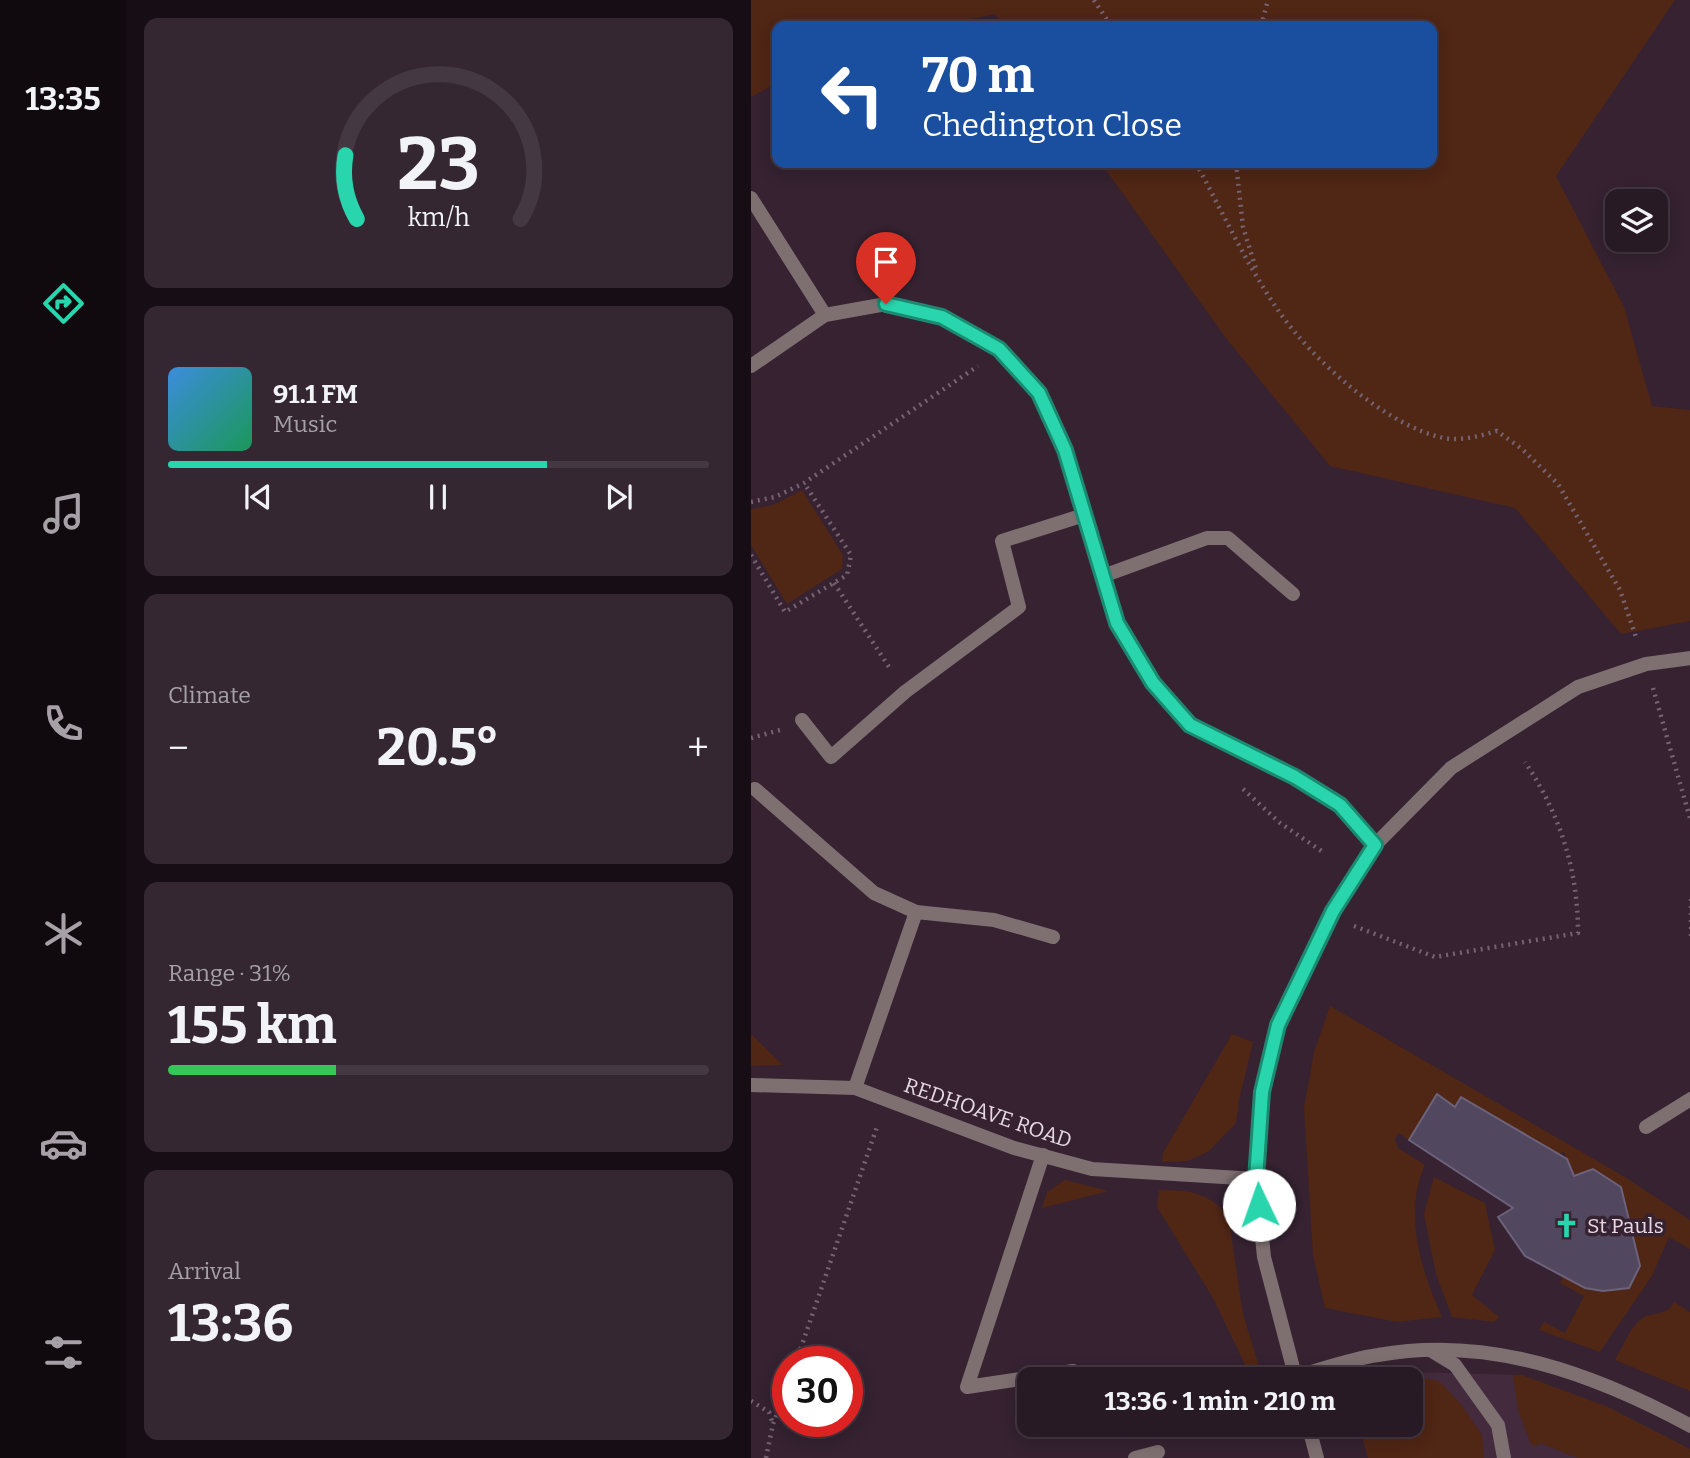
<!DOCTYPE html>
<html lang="en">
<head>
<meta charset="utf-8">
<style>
	:root { --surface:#281a25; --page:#342732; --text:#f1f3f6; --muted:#a5a1a7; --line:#443842; --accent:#29d5ad }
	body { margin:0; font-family:Bitter,serif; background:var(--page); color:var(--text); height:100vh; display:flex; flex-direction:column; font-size:26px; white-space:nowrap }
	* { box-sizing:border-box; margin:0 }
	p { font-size:23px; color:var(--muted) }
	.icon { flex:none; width:38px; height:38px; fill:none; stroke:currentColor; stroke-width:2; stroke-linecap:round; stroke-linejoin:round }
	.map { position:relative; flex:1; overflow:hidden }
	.drawer { display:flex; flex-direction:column; gap:18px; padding:18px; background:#160e14; width:625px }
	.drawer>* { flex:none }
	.hud { position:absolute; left:21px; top:21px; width:665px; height:147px; border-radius:14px; box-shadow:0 4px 18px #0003,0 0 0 2px var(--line); background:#1a4fa0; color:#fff; overflow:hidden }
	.buttons { position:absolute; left:854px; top:189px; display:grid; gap:14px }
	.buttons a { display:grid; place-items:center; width:63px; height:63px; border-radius:14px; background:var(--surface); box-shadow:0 4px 18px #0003,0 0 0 2px var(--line); font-size:35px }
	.speed { position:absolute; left:21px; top:1346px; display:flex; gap:14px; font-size:35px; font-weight:700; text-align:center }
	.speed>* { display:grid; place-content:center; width:91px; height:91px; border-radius:50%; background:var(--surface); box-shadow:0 4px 18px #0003,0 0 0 2px var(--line); line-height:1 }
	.speed .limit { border:10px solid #d22; background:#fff; color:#111 }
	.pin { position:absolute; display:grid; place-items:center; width:60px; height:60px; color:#fff; margin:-72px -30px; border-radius:50% 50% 50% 0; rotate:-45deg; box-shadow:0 0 7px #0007 }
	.pin .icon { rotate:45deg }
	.me { position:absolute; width:77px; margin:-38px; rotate:357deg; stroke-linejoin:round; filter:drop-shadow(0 0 5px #0008) }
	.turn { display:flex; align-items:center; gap:24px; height:147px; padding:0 35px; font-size:32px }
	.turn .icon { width:91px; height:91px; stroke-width:2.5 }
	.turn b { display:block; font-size:49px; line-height:60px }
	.big { font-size:52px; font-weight:700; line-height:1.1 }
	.drawer .tile { flex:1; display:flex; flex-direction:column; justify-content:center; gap:10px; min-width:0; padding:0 24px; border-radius:14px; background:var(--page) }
	.drawer .dial { align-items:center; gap:0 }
	.dial svg { height:182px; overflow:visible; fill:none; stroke:var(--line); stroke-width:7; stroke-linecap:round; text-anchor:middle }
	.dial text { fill:var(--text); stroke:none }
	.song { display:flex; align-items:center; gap:21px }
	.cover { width:84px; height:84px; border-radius:10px; background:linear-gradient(135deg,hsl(210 70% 55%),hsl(150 70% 35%)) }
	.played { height:7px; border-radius:4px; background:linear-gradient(90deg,var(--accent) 70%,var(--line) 70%) }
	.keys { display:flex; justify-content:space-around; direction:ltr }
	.heat { display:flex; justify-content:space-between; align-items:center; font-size:38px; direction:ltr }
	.charge { height:10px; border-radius:5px; background:linear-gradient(90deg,#34c759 31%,var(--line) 0) }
	.trip { position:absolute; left:266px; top:1367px; width:406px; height:70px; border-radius:14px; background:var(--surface); box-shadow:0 4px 18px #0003,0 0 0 2px var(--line); font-weight:700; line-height:70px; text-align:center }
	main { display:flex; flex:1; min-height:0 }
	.dock { display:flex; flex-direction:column; width:126px; justify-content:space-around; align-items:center; background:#100a0f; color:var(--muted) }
	.dock .icon { width:49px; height:49px }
	.dock .active { color:var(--accent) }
	.dock b { font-size:32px; color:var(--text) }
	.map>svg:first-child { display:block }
	.built { fill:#432a3c }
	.green { fill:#502615 }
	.building { fill:#51475f; stroke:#6c627b; stroke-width:2 }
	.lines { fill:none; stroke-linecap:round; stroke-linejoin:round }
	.path { stroke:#756371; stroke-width:4.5; stroke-dasharray:2 5; stroke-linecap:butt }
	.lane { stroke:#7e6f71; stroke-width:14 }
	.street { stroke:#7e6f71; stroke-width:14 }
	.route-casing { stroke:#1b8a70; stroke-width:18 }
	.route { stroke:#29d5ad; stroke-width:12 }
	.labels { text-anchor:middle; stroke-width:7; stroke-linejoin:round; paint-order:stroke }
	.street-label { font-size:21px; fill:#e7d9e3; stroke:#362231 }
	.poi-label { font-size:21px; fill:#e7d9e3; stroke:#362231; text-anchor:start }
</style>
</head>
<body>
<main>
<nav class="dock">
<b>13:35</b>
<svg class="icon active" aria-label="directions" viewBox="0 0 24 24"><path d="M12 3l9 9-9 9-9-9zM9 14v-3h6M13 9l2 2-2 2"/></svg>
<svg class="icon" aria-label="music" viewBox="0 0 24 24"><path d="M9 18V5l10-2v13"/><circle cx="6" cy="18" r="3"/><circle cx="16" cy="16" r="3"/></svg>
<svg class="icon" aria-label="phone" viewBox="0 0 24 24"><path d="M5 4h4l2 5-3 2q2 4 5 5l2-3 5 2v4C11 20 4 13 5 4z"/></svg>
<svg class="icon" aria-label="climate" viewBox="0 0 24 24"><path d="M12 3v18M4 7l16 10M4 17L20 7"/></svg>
<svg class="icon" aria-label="car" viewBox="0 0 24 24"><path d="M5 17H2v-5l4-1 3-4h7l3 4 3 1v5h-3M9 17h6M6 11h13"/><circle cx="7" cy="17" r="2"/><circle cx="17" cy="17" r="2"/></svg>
<svg class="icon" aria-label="filters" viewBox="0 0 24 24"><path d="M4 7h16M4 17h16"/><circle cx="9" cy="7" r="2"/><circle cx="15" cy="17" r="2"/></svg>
</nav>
<section class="drawer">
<div class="tile dial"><svg viewBox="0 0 100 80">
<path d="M14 69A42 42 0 1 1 86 69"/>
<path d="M14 69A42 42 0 0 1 9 41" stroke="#29d5ad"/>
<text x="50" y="56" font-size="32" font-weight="700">23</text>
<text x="50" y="72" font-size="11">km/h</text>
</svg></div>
<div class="tile">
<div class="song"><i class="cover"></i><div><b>91.1 FM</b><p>Music</p></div></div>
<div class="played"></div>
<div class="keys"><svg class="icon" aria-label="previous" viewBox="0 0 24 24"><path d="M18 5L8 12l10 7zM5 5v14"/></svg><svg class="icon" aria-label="pause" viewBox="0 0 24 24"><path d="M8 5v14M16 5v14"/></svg><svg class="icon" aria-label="next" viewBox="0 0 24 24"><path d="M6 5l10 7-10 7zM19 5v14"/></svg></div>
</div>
<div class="tile"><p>Climate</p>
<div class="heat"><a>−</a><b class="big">20.5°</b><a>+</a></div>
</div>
<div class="tile"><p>Range · 31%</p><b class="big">155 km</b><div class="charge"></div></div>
<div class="tile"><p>Arrival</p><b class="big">13:36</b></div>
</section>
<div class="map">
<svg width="940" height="1458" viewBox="0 0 940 1458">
	<rect width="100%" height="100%" fill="#362231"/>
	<!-- built -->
	<polygon class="built" points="593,1370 771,1375 857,1407 939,1449 939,1458 617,1458 608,1425 660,1424 660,1379 595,1379"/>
	<!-- green -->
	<g class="green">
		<polygon points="0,0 924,0 805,176 873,307 901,406 939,410 939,621 870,634 764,508 579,466 474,337 350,163 681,163 681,26 253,26 244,14 188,26 26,26 26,83 0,97"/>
		<polygon points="51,490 92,555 91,569 36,604 0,545 0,509 22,505"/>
		<path d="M579,1006l295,171 65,43v29l-21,-12 -17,39 -52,76 -61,-22 5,-8 21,11 19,-37 -24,-13 3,-7c24,13 39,15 66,12l11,-21 -19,-80 -28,-18 -19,7 -10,-24 -44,13 14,-25 -73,-43 -6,10 -18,-12 -28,45 -11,-7 -3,6 3,9 27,17c-22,49 -4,105 17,152l-45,5 -72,-14 -12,-53 -9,-148 10,-55z"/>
		<polygon points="0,1034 32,1065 0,1066"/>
		<polygon points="481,1034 502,1042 488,1100 485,1123 457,1152 437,1161 411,1162 412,1153"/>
		<polygon points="683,1177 734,1203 744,1250 721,1295 748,1317 743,1322 701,1317 685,1274 673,1214"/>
		<polygon points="314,1180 358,1191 291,1208 296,1192"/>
		<path d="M408,1190c30,0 54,2 70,30l14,94 20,65h-11l-39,-81 -56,-91z"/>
		<path d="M923,1302l16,10v79l-75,-31c7,-12 14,-31 25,-40 11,-10 26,-2 34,-18z"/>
		<polygon points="635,1372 688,1381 710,1404 731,1435 733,1458 617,1458 608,1425 660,1424 660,1379 618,1379"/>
		<polygon points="762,1375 771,1375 857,1407 939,1449 939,1458 827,1458 789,1443 784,1447 780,1444 767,1410"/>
	</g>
	<!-- building -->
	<polygon class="building" points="686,1094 704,1107 710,1097 816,1159 823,1176 842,1169 870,1187 889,1266 878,1288 852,1291 834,1288 774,1256 747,1217 762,1208 658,1140"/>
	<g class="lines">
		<!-- path -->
		<g class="path">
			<polyline points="343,0 360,26"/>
			<polyline points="510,26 517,0"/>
			<path d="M445,163c27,50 51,103 84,150 33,47 106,113 164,125 18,3 36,-2 53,-7l25,18 36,35 62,106 17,50"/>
			<polyline points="485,163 492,227 506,272"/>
			<polyline points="0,502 24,497 53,483 227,366"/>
			<polyline points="0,555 34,612 96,575 100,555 53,483"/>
			<polyline points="83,583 140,670"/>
			<polyline points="902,688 940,822"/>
			<polyline points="0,738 29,730"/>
			<polyline points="492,789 529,823 572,852"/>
			<polyline points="940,899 940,939"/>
			<path d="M603,926l81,31 143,-24c0,-63 -18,-119 -53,-171"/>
			<polyline points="45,1362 127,1124"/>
			<polyline points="0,1401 18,1412 22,1424"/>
			<polyline points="15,1458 22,1424 37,1386"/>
		</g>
		<!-- lane -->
		<g class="lane">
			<polyline points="0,198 74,315"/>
			<polyline points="352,576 456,538 477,538 542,594"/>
			<polyline points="51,720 80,757 154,692 268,607 251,541 333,515"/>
			<polyline points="4,789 123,893 165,912 243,920 302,937"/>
			<polyline points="104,1088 165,912"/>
			<polyline points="292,1155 216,1387 322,1371"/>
			<polyline points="681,1351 704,1365 747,1425 753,1458"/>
			<path d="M544,1377c28,-8 55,-18 83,-22 112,-20 216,19 313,71"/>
			<polyline points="384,1458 407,1452"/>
		</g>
		<!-- street -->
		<g class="street">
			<polyline points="0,366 74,315 135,304 191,318 248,349 288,393 314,450 366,623 402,683 439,725 544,777 589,805 624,845"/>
			<polyline points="0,1085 104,1088 263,1148 341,1169 505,1179"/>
			<polyline points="895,1127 940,1099"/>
			<polyline points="545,1379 513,1257 505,1179 511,1092 527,1025 582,911 624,845 700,768 827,687 895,664 940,658"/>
			<polyline points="557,1424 566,1458"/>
		</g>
	</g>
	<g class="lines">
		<defs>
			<polyline id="route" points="135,304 191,317 248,349 288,393 314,450 366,623 402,683 439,725 544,777 589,805 624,845 582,911 527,1025 511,1092 505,1179 508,1205"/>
		</defs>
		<!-- route casing -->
		<use href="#route" class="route-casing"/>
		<!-- route -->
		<use href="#route" class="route"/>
	</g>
	<!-- icons -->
	<defs>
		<symbol id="church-bare" viewBox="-9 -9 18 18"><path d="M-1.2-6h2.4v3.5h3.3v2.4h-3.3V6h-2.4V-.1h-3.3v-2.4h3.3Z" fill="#29d5ad" stroke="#362231" stroke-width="2.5" paint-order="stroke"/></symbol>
	</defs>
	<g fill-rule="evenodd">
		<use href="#church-bare" x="798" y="1208" width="35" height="35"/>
	</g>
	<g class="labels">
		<!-- street labels -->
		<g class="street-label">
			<text transform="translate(237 1113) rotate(19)" y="7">REDHOAVE ROAD</text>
		</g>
		<!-- poi labels -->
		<g class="poi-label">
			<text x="836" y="1233">St Pauls</text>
		</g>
	</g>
</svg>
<div class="buttons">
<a><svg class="icon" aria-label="layers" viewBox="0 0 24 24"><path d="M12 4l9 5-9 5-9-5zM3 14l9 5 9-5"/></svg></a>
</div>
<div class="speed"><div class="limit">30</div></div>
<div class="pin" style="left:135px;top:304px;background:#d93025"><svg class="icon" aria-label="arrive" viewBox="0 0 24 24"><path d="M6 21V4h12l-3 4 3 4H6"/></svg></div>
<svg class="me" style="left:508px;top:1205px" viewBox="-20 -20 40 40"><circle r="19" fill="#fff"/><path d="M0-13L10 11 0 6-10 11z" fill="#29d5ad"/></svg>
<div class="trip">13:36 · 1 min · 210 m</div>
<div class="hud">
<div class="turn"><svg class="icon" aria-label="left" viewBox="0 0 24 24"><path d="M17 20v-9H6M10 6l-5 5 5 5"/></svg><div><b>70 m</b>Chedington Close</div></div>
</div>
</div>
</main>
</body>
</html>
